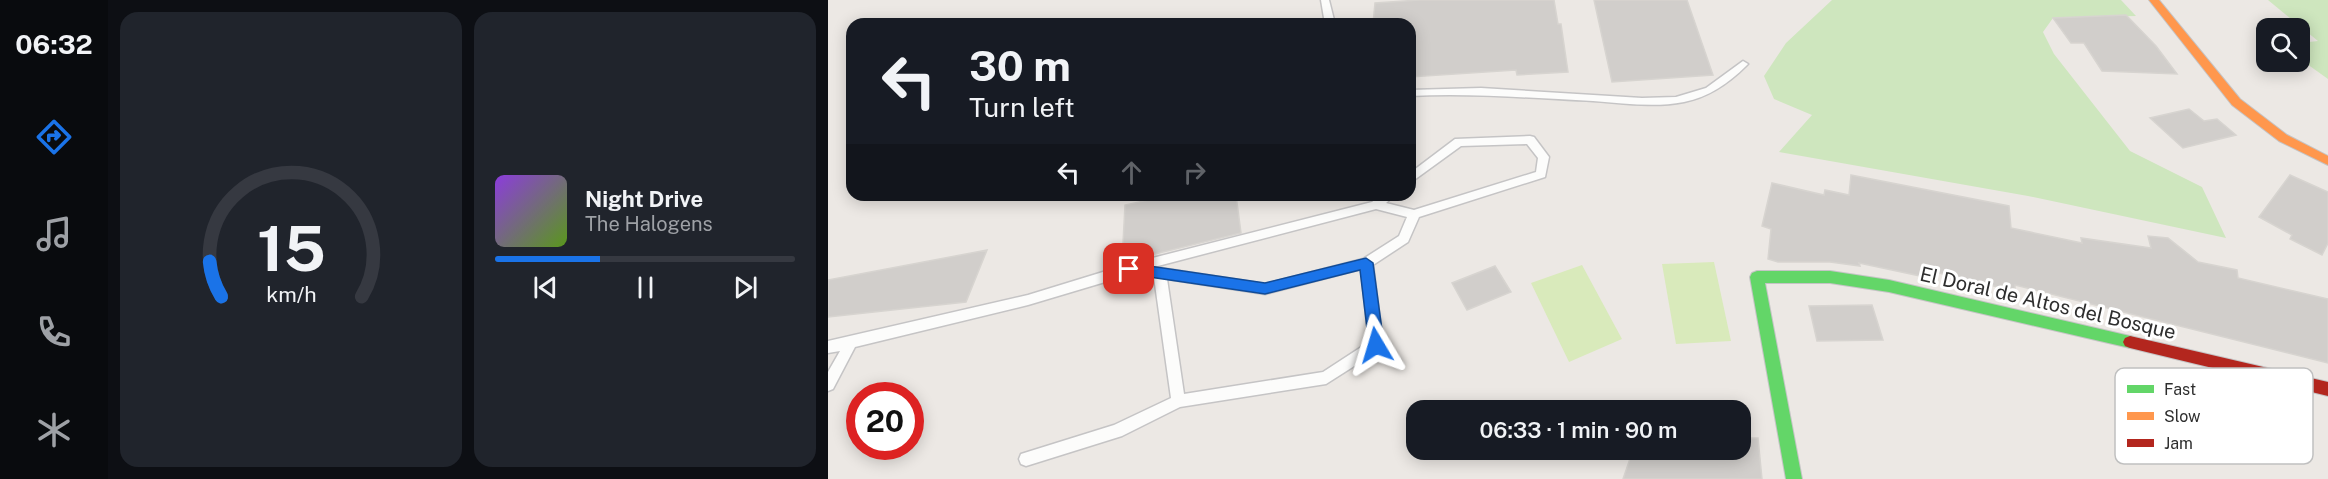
<!DOCTYPE html>
<html lang="en">
<head>
<meta charset="utf-8">
<style>
	:root { --surface:#171b24; --page:#20242c; --text:#f1f3f6; --muted:#9ea1a6; --line:#363941; --accent:#1a73e8 }
	body { margin:0; font-family:"Public Sans",sans-serif; background:var(--page); color:var(--text); height:100vh; display:flex; flex-direction:column; font-size:22px; white-space:nowrap }
	* { box-sizing:border-box; margin:0 }
	p { font-size:20px; color:var(--muted) }
	.icon { flex:none; width:33px; height:33px; fill:none; stroke:currentColor; stroke-width:2; stroke-linecap:round; stroke-linejoin:round }
	.map { position:relative; flex:1; overflow:hidden }
	.sheet { display:flex; flex-direction:column; gap:12px; padding:12px; background:#0d0f14; width:720px }
	.sheet>* { flex:none }
	.hud { position:absolute; left:18px; top:18px; width:570px; height:183px; border-radius:18px; box-shadow:0 3px 15px #0003; background:#171b24; color:var(--text); overflow:hidden }
	.buttons { position:absolute; left:1428px; top:18px; display:grid; gap:12px }
	.buttons a { display:grid; place-items:center; width:54px; height:54px; border-radius:12px; background:var(--surface); box-shadow:0 3px 15px #0003; font-size:30px }
	.speed { position:absolute; left:18px; top:382px; display:flex; gap:12px; font-size:30px; font-weight:700; text-align:center }
	.speed>* { display:grid; place-content:center; width:78px; height:78px; border-radius:50%; background:var(--surface); box-shadow:0 3px 15px #0003; line-height:1 }
	.speed .limit { border:9px solid #d22; background:#fff; color:#111 }
	.pin { position:absolute; display:grid; place-items:center; width:51px; height:51px; color:#fff; margin:-26px; border-radius:12px; box-shadow:0 3px 9px #0006 }
	.me { position:absolute; width:66px; margin:-33px; rotate:353deg; stroke-linejoin:round; filter:drop-shadow(0 0 4px #0008) }
	.turn { display:flex; align-items:center; gap:21px; height:126px; padding:0 24px; font-size:27px }
	.turn .icon { width:78px; height:78px; stroke-width:2.5 }
	.turn b { display:block; font-size:42px; line-height:51px }
	.lanes { display:flex; align-items:center; height:57px; padding:0 24px; background:#0003; justify-content:center; gap:30px; direction:ltr }
	.lanes .off { opacity:.35 }
	.sheet .widget { flex:1; display:flex; flex-direction:column; justify-content:center; gap:9px; min-width:0; padding:0 21px; border-radius:18px; background:var(--page) }
	.sheet .dial { align-items:center; gap:0 }
	.dial svg { height:156px; overflow:visible; fill:none; stroke:var(--line); stroke-width:7; stroke-linecap:round; text-anchor:middle }
	.dial text { fill:var(--text); stroke:none }
	.song { display:flex; align-items:center; gap:18px }
	.cover { width:72px; height:72px; border-radius:9px; background:linear-gradient(135deg,hsl(270 70% 55%),hsl(90 70% 35%)) }
	.played { height:6px; border-radius:3px; background:linear-gradient(90deg,var(--accent) 35%,var(--line) 35%) }
	.keys { display:flex; justify-content:space-around; direction:ltr }
	.sheet .tiles { flex:1; display:grid; gap:12px; grid-template-columns:repeat(2,1fr) }
	.trip { position:absolute; left:578px; top:400px; width:345px; height:60px; border-radius:18px; background:var(--surface); box-shadow:0 3px 15px #0003; font-weight:600; line-height:60px; text-align:center }
	main { display:flex; flex:1; min-height:0 }
	.dock { display:flex; flex-direction:column; width:108px; justify-content:space-around; align-items:center; background:#090b0e; color:var(--muted) }
	.dock .icon { width:42px; height:42px }
	.dock .current { color:var(--accent) }
	.dock b { font-size:27px; color:var(--text) }
	.map>svg:first-child { display:block }
	.green { fill:#cee6be }
	.pitch { fill:#d9eabb }
	.building { fill:#d1cecb; stroke:#d7d4d0; stroke-width:1.5 }
	.lines { fill:none; stroke-linecap:round; stroke-linejoin:round }
	.lane-casing { stroke:#c5c4c5; stroke-width:3 }
	.fast-casing { stroke:#c5c4c5; stroke-width:2 }
	.slow-casing { stroke:#c5c4c5; stroke-width:2 }
	.jam-casing { stroke:#c5c4c5; stroke-width:2 }
	.lane { fill:#fcfcfb; fill-rule:evenodd }
	.fast { fill:#63d668; fill-rule:evenodd }
	.slow { fill:#ff974d; fill-rule:evenodd }
	.jam { fill:#b3261e; fill-rule:evenodd }
	.route { fill:#1a73e8; stroke:#114b97; stroke-width:1.5 }
	.labels { text-anchor:middle; stroke-width:6; stroke-linejoin:round; paint-order:stroke }
	.street-label { font-size:20px; fill:#2e2e2e; stroke:#fff }
	.key { fill:#fff; stroke:#c0c0c0; stroke-width:1.5 }
	.key-label { font-size:16px; fill:#2e2e2e }
</style>
</head>
<body>
<main>
<nav class="dock">
<b>06:32</b>
<svg class="icon current" aria-label="directions" viewBox="0 0 24 24"><path d="M12 3l9 9-9 9-9-9zM9 14v-3h6M13 9l2 2-2 2"/></svg>
<svg class="icon" aria-label="music" viewBox="0 0 24 24"><path d="M9 18V5l10-2v13"/><circle cx="6" cy="18" r="3"/><circle cx="16" cy="16" r="3"/></svg>
<svg class="icon" aria-label="phone" viewBox="0 0 24 24"><path d="M5 4h4l2 5-3 2q2 4 5 5l2-3 5 2v4C11 20 4 13 5 4z"/></svg>
<svg class="icon" aria-label="climate" viewBox="0 0 24 24"><path d="M12 3v18M4 7l16 10M4 17L20 7"/></svg>
</nav>
<section class="sheet">
<div class="tiles">
<div class="widget dial"><svg viewBox="0 0 100 80">
<path d="M14 69A42 42 0 1 1 86 69"/>
<path d="M14 69A42 42 0 0 1 8 51" stroke="#1a73e8"/>
<text x="50" y="56" font-size="32" font-weight="700">15</text>
<text x="50" y="72" font-size="11">km/h</text>
</svg></div>
<div class="widget">
<div class="song"><i class="cover"></i><div><b>Night Drive</b><p>The Halogens</p></div></div>
<div class="played"></div>
<div class="keys"><svg class="icon" aria-label="previous" viewBox="0 0 24 24"><path d="M18 5L8 12l10 7zM5 5v14"/></svg><svg class="icon" aria-label="pause" viewBox="0 0 24 24"><path d="M8 5v14M16 5v14"/></svg><svg class="icon" aria-label="next" viewBox="0 0 24 24"><path d="M6 5l10 7-10 7zM19 5v14"/></svg></div>
</div>
</div>
</section>
<div class="map">
<svg width="1500" height="479" viewBox="0 0 1500 479">
	<rect width="100%" height="100%" fill="#ece8e4"/>
	<!-- green -->
	<g class="green">
		<polygon points="1004,0 1293,0 1308,16 1225,18 1215,32 1226,54 1302,151 1374,187 1398,238 1200,196 951,152 984,115 946,99 936,76 958,43"/>
		<polygon points="1440,0 1500,0 1500,79 1472,59 1472,43 1490,41"/>
	</g>
	<!-- pitch -->
	<g class="pitch">
		<polygon points="886,262 903,341 848,344 834,264"/>
		<polygon points="754,265 794,339 741,362 703,283"/>
	</g>
	<!-- building -->
	<g class="building">
		<polygon points="591,0 726,0 730,24 733,24 740,72 689,75 688,70 582,77 582,24 545,24 547,3"/>
		<polygon points="766,0 859,0 885,75 784,82"/>
		<polygon points="1298,15 1328,46 1349,74 1274,71 1256,43 1243,43 1225,18"/>
		<polygon points="1361,109 1376,121 1389,119 1408,135 1355,148 1322,118"/>
		<polygon points="1023,175 1181,206 1183,228 1254,243 1253,238 1323,248 1320,236 1340,238 1370,262 1409,270 1410,278 1500,299 1500,363 1187,285 1187,291 1098,270 1097,277 1031,263 1032,266 1002,262 950,262 940,259 943,229 934,226 944,183 996,195 997,190 1021,195"/>
		<polygon points="1462,175 1500,192 1500,243 1494,255 1462,239 1464,235 1431,217"/>
		<polygon points="343,195 408,195 413,233 294,262 297,205"/>
		<polygon points="159,250 138,302 0,317 0,280"/>
		<polygon points="667,266 683,292 639,310 624,283"/>
		<polygon points="1044,305 1055,340 989,341 981,306"/>
		<polygon points="912,438 930,438 934,479 795,479 805,450 912,450"/>
	</g>
	<g class="lines">
		<defs>
			<g id="lane">
				<polygon points="493,0 501,0 507,24 497,24"/>
				<path d="M915,61l5,3 -2,2c-17,17 -37,31 -62,36 -30,6 -61,1 -91,-1 -61,-3 -122,-8 -183,-5v-6l71,-2 161,10 34,-1 30,-9z"/>
				<path d="M702,136l4,1 15,20 -4,20 -126,40 -11,25 -35,23 10,80 -2,4 -55,35 -146,23 -58,29 -96,30 -5,-2 -2,-5 2,-5 93,-29 57,-27 -17,-121 -4,-2 -2,-3 4,-4 -124,37 -173,42 -22,42 -5,2v-19l12,-21 -12,2v-12l200,-46 101,-31 243,-62 9,-7h14l-9,8 28,7 122,-38 2,-14 -11,-14 -66,2 -51,37v-10l45,-34zM548,209l31,8 -8,19 -36,23 -98,25 -111,-17zM533,269l8,73 -46,30 -139,22 -17,-115 98,15z"/>
			</g>
			<polygon id="fast" points="929,271 1002,271 1061,280 1302,336 1307,338 1309,342 1307,346 1302,348 1061,292 1002,283 937,283 974,479 958,479 922,277 924,273"/>
			<polygon id="slow" points="1321,0 1331,0 1412,99 1459,135 1500,156 1500,165 1451,141 1404,105"/>
			<polygon id="jam" points="1302,336 1500,382 1500,396 1302,348 1297,346 1295,342 1297,338"/>
		</defs>
		<!-- lane casing -->
		<use href="#lane" class="lane-casing"/>
		<!-- fast casing -->
		<use href="#fast" class="fast-casing"/>
		<!-- slow casing -->
		<use href="#slow" class="slow-casing"/>
		<!-- jam casing -->
		<use href="#jam" class="jam-casing"/>
		<!-- lane -->
		<use href="#lane" class="lane"/>
		<!-- fast -->
		<use href="#fast" class="fast"/>
		<!-- slow -->
		<use href="#slow" class="slow"/>
		<!-- jam -->
		<use href="#jam" class="jam"/>
	</g>
	<!-- route -->
	<polygon class="route" points="538,258 545,263 556,345 554,350 548,352 543,350 541,345 532,270 437,294 301,274 294,269 301,263 437,283"/>
	<g class="labels">
		<!-- street labels -->
		<g class="street-label">
			<text transform="translate(1220 303) rotate(13)" y="7">El Doral de Altos del Bosque</text>
		</g>
	</g>
	<!-- legend -->
	<rect x="1287" y="368" width="198" height="96" rx="9" class="key"/>
	<rect x="1299" y="385" width="27" height="8" fill="#63d668"/>
	<rect x="1299" y="412" width="27" height="8" fill="#ff974d"/>
	<rect x="1299" y="439" width="27" height="8" fill="#b3261e"/>
	<g class="key-label">
		<text x="1336" y="395">Fast</text>
		<text x="1336" y="422">Slow</text>
		<text x="1336" y="449">Jam</text>
	</g>
</svg>
<div class="buttons">
<a><svg class="icon" aria-label="search" viewBox="0 0 24 24"><circle cx="10" cy="10" r="6"/><path d="M15 15l6 6"/></svg></a>
</div>
<div class="speed"><div class="limit">20</div></div>
<div class="pin" style="left:301px;top:269px;background:#d93025"><svg class="icon" aria-label="arrive" viewBox="0 0 24 24"><path d="M6 21V4h12l-3 4 3 4H6"/></svg></div>
<svg class="me" style="left:548px;top:345px" viewBox="-20 -20 40 40"><path d="M0-17L14 15 0 8-14 15z" fill="#1a73e8" stroke="#fff" stroke-width="4"/></svg>
<div class="trip">06:33 · 1 min · 90 m</div>
<div class="hud">
<div class="turn"><svg class="icon" aria-label="left" viewBox="0 0 24 24"><path d="M17 20v-9H6M10 6l-5 5 5 5"/></svg><div><b>30 m</b>Turn left</div></div>
<div class="lanes"><svg class="icon" aria-label="left" viewBox="0 0 24 24"><path d="M17 20v-9H6M10 6l-5 5 5 5"/></svg><svg class="icon off" aria-label="ahead" viewBox="0 0 24 24"><path d="M12 20V5M6 11l6-6 6 6"/></svg><svg class="icon off" aria-label="right" viewBox="0 0 24 24"><path d="M7 20v-9h11M14 6l5 5-5 5"/></svg></div>
</div>
</div>
</main>
</body>
</html>
